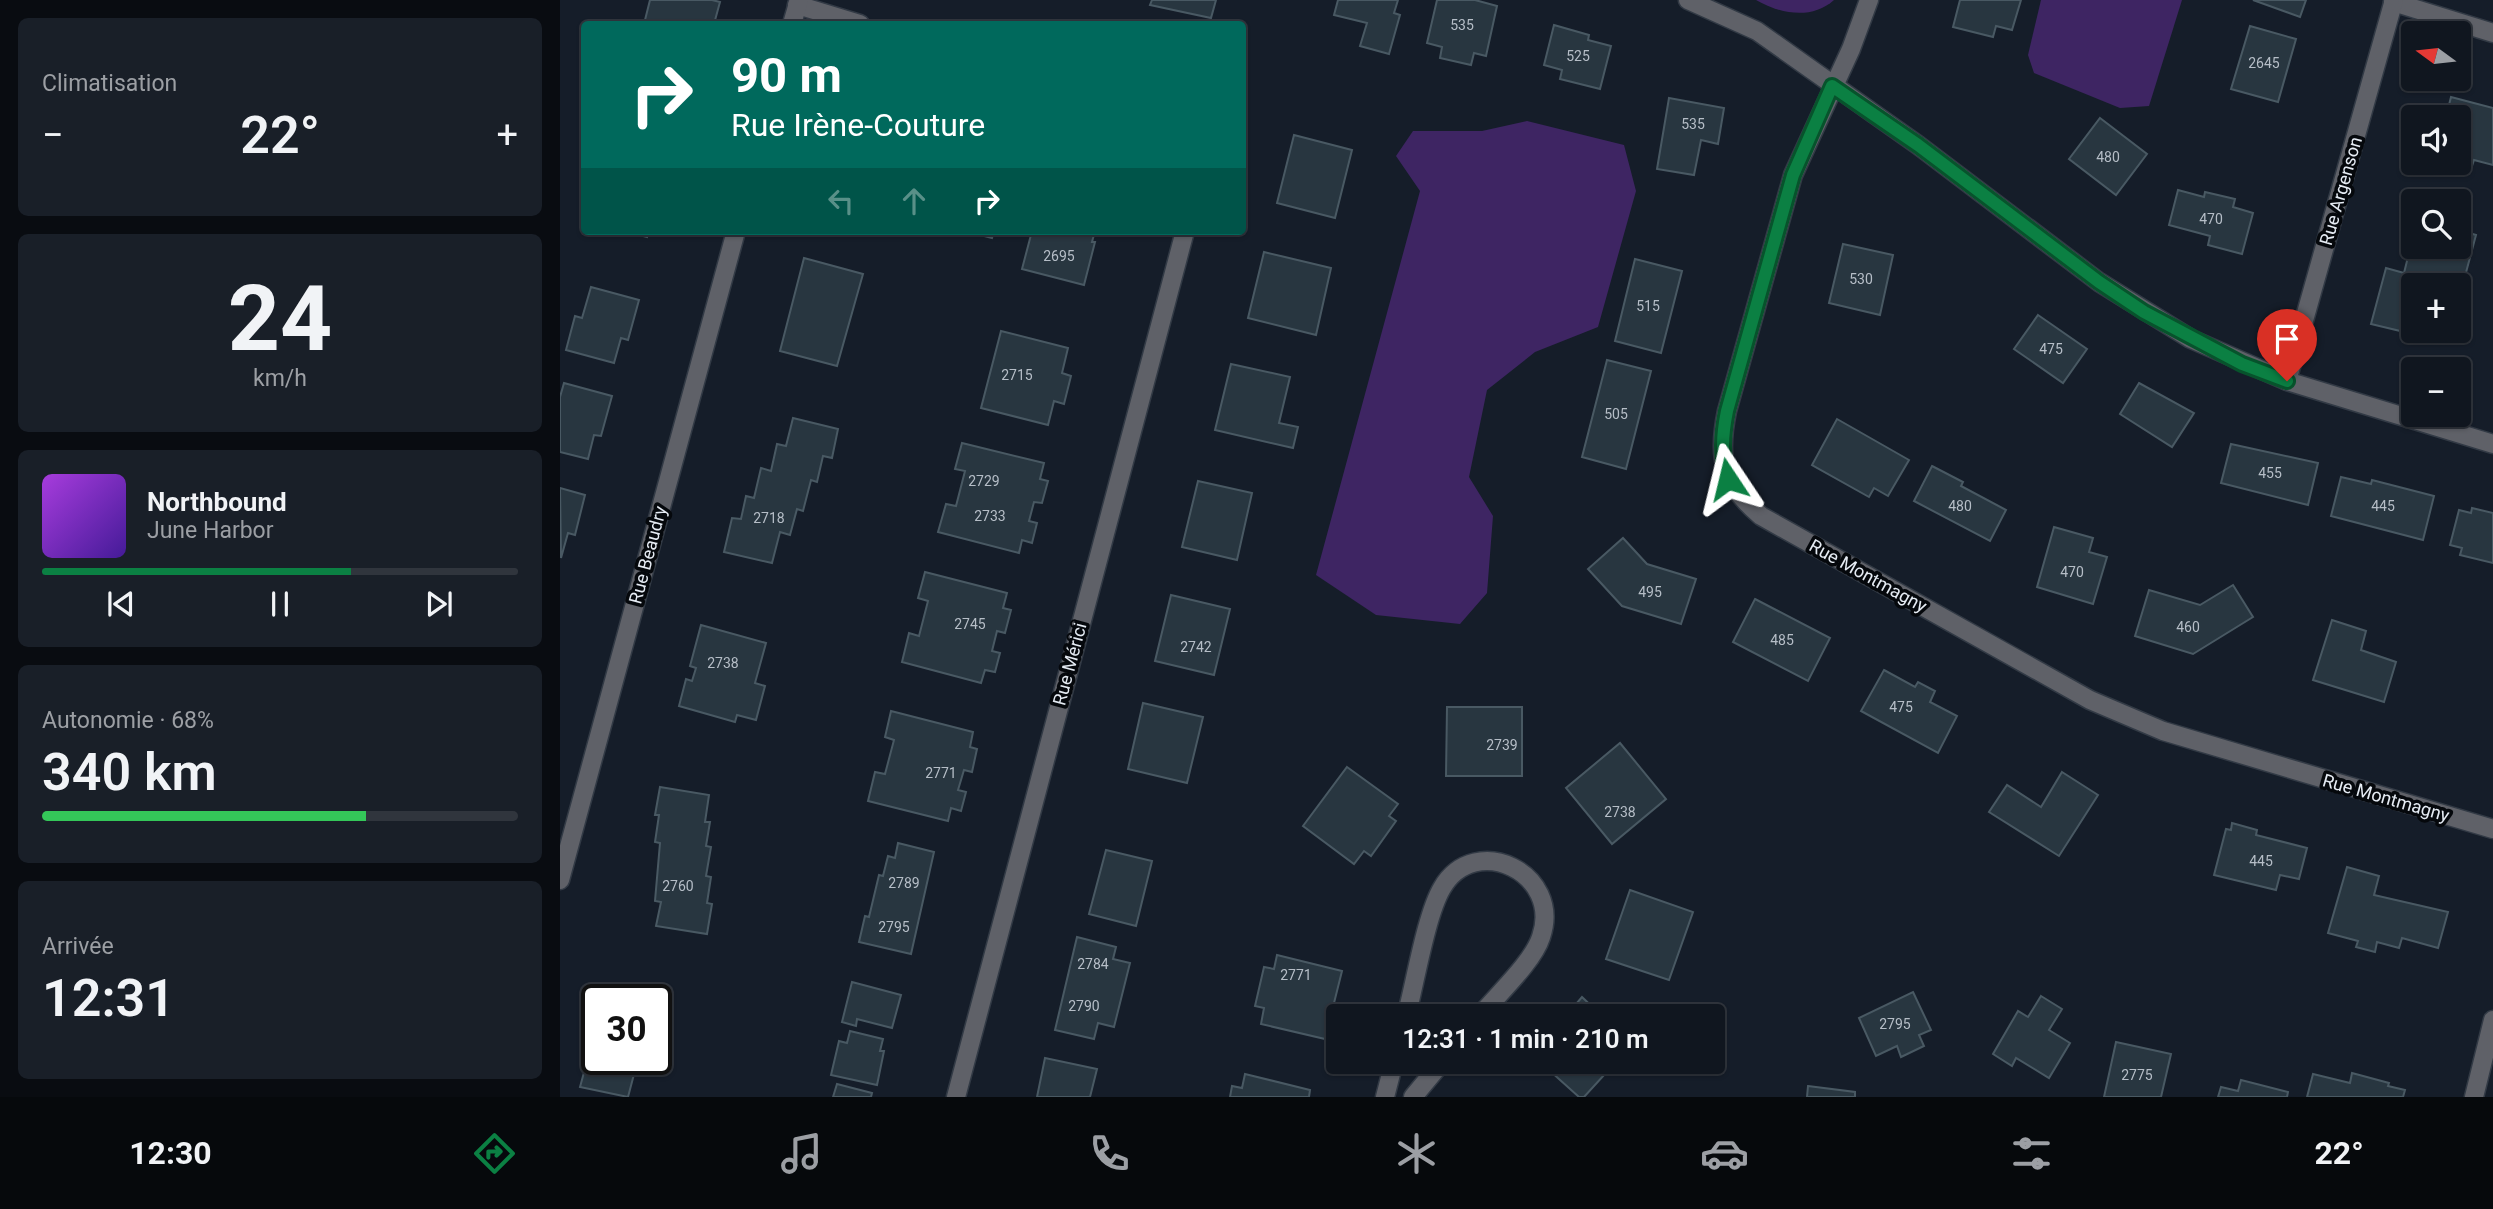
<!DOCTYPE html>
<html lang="fr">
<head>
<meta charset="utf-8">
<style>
	:root { --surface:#10161f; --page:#191f28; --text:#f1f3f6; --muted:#9c9fa4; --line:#30353d; --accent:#0b8043 }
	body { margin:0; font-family:Roboto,sans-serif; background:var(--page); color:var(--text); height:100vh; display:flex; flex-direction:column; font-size:26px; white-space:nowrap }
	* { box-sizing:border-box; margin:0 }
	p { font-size:23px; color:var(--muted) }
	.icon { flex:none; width:38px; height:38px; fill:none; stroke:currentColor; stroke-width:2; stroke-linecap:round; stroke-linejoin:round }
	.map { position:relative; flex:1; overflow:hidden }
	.details { display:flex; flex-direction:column; gap:18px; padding:18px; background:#090c11; width:560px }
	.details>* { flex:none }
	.guide { position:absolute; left:21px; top:21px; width:665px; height:214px; border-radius:7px; box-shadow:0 2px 5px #0004,0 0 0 2px var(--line); background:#00695c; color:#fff; overflow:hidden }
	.needle { width:46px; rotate:285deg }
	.buttons { position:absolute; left:1841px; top:21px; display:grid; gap:14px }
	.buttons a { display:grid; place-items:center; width:70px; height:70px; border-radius:7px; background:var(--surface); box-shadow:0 2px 5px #0004,0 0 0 2px var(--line); font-size:35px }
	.speed { position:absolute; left:21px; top:984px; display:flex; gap:14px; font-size:35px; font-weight:700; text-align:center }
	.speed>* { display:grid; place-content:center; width:91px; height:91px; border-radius:50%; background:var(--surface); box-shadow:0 2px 5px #0004,0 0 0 2px var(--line); line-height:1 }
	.speed .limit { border:4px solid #111; border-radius:10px; background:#fff; color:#111 }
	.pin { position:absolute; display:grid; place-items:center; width:60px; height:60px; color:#fff; margin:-72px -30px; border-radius:50% 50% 50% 0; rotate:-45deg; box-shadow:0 0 7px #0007 }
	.pin .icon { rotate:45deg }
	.me { position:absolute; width:77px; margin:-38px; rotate:350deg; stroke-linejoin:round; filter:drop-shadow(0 0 5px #0008) }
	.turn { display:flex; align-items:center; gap:24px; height:147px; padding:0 35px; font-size:32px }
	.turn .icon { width:91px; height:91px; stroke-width:2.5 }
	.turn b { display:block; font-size:49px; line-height:60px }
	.lanes { display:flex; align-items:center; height:66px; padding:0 35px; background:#0003; justify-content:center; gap:35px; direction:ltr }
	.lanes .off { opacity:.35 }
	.big { font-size:52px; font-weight:600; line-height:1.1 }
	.details .tile { flex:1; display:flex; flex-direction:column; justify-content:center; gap:10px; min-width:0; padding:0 24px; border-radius:10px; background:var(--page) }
	.details .dial { align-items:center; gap:0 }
	.dial b { font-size:91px; line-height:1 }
	.song { display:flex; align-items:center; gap:21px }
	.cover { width:84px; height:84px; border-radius:10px; background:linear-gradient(135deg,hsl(280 70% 55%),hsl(260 70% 35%)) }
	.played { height:7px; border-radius:4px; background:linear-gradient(90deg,var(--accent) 65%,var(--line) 65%) }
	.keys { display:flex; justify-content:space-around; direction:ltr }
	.heat { display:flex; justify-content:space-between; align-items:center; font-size:38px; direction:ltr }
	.charge { height:10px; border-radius:5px; background:linear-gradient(90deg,#34c759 68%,var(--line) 0) }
	.trip { position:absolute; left:766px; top:1004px; width:399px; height:70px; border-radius:7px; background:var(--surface); box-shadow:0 2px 5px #0004,0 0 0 2px var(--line); font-weight:600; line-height:70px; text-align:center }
	.tab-bar { display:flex; height:112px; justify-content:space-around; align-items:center; background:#06090c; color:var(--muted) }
	.tab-bar .icon { width:49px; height:49px }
	.tab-bar .current { color:var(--accent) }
	.tab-bar b { font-size:32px; color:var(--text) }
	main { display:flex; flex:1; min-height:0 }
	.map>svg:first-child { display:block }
	.green { fill:#3e2563 }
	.building { fill:#283640; stroke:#495963; stroke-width:2 }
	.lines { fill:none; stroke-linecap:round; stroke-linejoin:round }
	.street-casing { stroke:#323a45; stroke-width:21 }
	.street { stroke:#5f6168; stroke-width:18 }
	.route-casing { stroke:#07532c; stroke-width:18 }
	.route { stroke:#0b8043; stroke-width:12 }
	.labels { text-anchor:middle; stroke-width:7; stroke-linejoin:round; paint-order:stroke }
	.number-label { font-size:14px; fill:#b6bec7 }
	.street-label { font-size:18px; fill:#e6ecf4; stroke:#05080c }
</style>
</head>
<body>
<main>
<section class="details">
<div class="tile"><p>Climatisation</p>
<div class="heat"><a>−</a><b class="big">22°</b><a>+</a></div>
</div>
<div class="tile dial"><b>24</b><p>km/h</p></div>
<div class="tile">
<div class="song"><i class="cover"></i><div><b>Northbound</b><p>June Harbor</p></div></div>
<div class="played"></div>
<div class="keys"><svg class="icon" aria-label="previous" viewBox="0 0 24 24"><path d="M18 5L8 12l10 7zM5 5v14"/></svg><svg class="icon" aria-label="pause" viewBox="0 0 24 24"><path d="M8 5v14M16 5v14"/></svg><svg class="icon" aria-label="next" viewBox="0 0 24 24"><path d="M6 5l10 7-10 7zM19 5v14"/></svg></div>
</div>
<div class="tile"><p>Autonomie · 68%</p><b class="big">340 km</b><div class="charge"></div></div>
<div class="tile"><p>Arrivée</p><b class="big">12:31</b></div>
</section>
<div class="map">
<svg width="1933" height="1097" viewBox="0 0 1933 1097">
	<rect width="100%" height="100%" fill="#151d29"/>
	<!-- green -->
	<g class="green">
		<path d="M1196,0h78c-22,20 -54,14 -78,0z"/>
		<polygon points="1481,0 1622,0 1589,106 1560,108 1474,73 1468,55"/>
		<polygon points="967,121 1064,145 1076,191 1038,327 975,352 927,390 909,477 933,516 927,593 900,624 816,615 756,575 860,191 836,156 853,131 922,131"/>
	</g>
	<!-- building -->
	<g class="building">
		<polygon points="90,0 152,0 160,2 154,24 84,24"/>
		<polygon points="592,0 656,0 651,18 590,5"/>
		<polygon points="778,0 838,0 834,13 840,15 829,54 800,46 807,23 774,15"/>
		<polygon points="877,0 915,0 937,6 926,56 914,53 911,65 880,58 882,47 867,43"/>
		<polygon points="1400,0 1461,0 1452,30 1436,26 1433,37 1393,27"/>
		<polygon points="1693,0 1746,0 1740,17"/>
		<polygon points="994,25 1029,35 1028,40 1051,46 1040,89 1000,79 1002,70 984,65"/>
		<polygon points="1690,26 1736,39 1718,102 1671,89"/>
		<polygon points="1891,97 1933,108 1933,165 1914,160 1912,166 1899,162 1899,117 1886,117"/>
		<polygon points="1109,98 1164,108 1158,144 1141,140 1134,175 1097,169"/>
		<polygon points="1540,118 1587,154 1556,195 1509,159"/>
		<polygon points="734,135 792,150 775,218 717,203"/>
		<polygon points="1618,190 1644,197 1645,192 1675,199 1673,207 1693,213 1682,254 1648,245 1650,236 1609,225"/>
		<polygon points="1899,230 1916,235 1900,295 1899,285 1853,285 1853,331 1859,331 1857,335 1811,324 1826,268 1844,273 1853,237 1853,247 1899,247"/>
		<polygon points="64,231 88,231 87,237"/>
		<polygon points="405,231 434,231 432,238"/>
		<polygon points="472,231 535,231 532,242 535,242 524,285 462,269"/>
		<polygon points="1283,244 1333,255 1320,315 1269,303"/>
		<polygon points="704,252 771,268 756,335 688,318"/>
		<polygon points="244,258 303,274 277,366 220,351"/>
		<polygon points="1075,259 1122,271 1101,353 1055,341"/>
		<polygon points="31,287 79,300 68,340 61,338 54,363 6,350 15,316 22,318"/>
		<polygon points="1478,315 1527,349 1503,383 1454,349"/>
		<polygon points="441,331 508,348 502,373 511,376 504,404 494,401 488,425 421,408"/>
		<polygon points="1047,360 1091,371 1066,469 1022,457"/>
		<polygon points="671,364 730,377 719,423 738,427 733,448 655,430"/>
		<polygon points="4,383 52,396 41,436 34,435 28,459 0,452 0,397"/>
		<polygon points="1579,383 1634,413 1612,447 1560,414"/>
		<polygon points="233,418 278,429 272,458 263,456 257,482 251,480 243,511 237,509 230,535 220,532 212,563 164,552 172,518 181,519 186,496 194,498 201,468 211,471 217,444 226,446"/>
		<polygon points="1277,419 1349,460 1328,496 1314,488 1309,497 1252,465"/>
		<polygon points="402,443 484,463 480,479 488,481 482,503 474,502 469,521 477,523 472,543 462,540 459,553 378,532 386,504 396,506 405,471 395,469"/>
		<polygon points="1671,444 1758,463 1748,505 1661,483"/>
		<polygon points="1372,466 1403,482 1401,486 1446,510 1430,541 1354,501"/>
		<polygon points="1781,477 1811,484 1812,480 1874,496 1863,540 1771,516"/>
		<polygon points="638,481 692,493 677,560 622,547"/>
		<polygon points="0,488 25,495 15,535 8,533 1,558"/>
		<polygon points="1912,508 1933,513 1933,563 1900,555 1902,548 1890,545 1899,510 1911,513"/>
		<polygon points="1494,527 1533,538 1529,552 1547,557 1533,604 1477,587"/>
		<polygon points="1063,538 1087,564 1136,579 1121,624 1062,606 1028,569"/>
		<polygon points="365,572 447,593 443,608 451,610 445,633 437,631 432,651 440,653 435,672 425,670 421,683 342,662 349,633 359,636 368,601 358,598"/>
		<polygon points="1673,585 1693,617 1633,654 1575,636 1589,590 1640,605"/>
		<polygon points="611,595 670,609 654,675 595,661"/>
		<polygon points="1195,599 1270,638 1248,681 1173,642"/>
		<polygon points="1772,620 1806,631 1801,650 1836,662 1824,702 1753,680"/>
		<polygon points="141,625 206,643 195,683 205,686 196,720 177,715 175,722 119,706 126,679 132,681 136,668 130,666"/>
		<polygon points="1324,670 1355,687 1358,682 1375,691 1370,702 1397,716 1378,753 1301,711"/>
		<polygon points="583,703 643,717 627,783 568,769"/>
		<polygon points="887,707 962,707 962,776 886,776"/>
		<polygon points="331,711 413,732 410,747 417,749 412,772 404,770 398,790 406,792 401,811 391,808 388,821 308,801 315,772 325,774 334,740 325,737"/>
		<polygon points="1060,743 1106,799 1052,844 1006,788"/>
		<polygon points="787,767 838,804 829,816 836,821 811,856 804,851 794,864 743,826"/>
		<polygon points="1502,772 1538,795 1499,856 1429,812 1447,785 1481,807"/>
		<polygon points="100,787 149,795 145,822 150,822 146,846 151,847 146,876 151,877 147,903 152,904 147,934 96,926 101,902 95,901 100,843 95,842 99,815 95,815"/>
		<polygon points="1672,823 1697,830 1696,835 1747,848 1739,879 1720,875 1716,890 1654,875 1666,829 1671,830"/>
		<polygon points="338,843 374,852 351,954 299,942 305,916 309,917 319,875 323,876 328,856 335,858"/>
		<polygon points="546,850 592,861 576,926 529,914"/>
		<polygon points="1787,867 1819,876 1814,895 1888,912 1878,948 1842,938 1839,948 1817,942 1815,952 1796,947 1798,941 1768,933"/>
		<polygon points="1070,890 1133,912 1109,980 1046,959"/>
		<polygon points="517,937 556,947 553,959 570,963 554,1027 538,1023 534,1039 495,1030"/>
		<polygon points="717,955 782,971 765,1039 701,1024 704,1008 695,1006 704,967 714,969"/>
		<polygon points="292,982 341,995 332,1028 297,1019 296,1026 282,1022"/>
		<polygon points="48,984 95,996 94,999 44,999"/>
		<polygon points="1353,992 1371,1030 1359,1035 1364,1046 1341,1057 1337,1046 1316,1056 1299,1018"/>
		<polygon points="1481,996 1502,1009 1489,1030 1510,1043 1489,1078 1456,1058 1452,1066 1433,1054 1458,1011 1468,1017"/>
		<polygon points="1022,997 1043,1017 1005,1017"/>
		<polygon points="37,1025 37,1059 78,1059 68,1097 20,1087"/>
		<polygon points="290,1031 323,1039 320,1051 324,1051 317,1085 271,1075 279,1041 287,1043"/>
		<polygon points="1556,1042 1611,1054 1601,1097 1544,1097"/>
		<polygon points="485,1058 537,1069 530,1097 477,1097"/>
		<polygon points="980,1062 1056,1062 1024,1097 1019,1097"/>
		<polygon points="1792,1073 1829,1083 1828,1086 1845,1090 1843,1097 1747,1097 1753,1074 1790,1083"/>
		<polygon points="685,1074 750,1090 749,1097 670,1097 672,1086 682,1088"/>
		<polygon points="1681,1080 1728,1092 1727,1097 1658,1097 1661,1087 1678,1091"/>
		<polygon points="277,1084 312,1093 311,1097 273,1097"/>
		<polygon points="1248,1086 1295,1092 1295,1097 1247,1097"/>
	</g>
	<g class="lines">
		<defs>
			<g id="street">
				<polyline points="1128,0 1197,31 1358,145 1539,282 1631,339 1727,381 1933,444"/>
				<path d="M1309,0l-18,49 -58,126 -66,236c-10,48 -4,73 34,105l329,184 73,31 330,98"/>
				<polyline points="1833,2 1933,33"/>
				<polyline points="237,5 300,24"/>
				<polyline points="232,24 239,0"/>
				<polyline points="1727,381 1834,0"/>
				<polyline points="0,880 176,231"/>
				<path d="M846,1017c9,-33 20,-102 36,-129 33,-57 121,-15 99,49 -8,25 -44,58 -62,80"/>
				<polyline points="396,1097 625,231"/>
				<polyline points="825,1097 834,1062"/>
				<polyline points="853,1097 882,1062"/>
				<polyline points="1914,1097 1933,1020"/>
			</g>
		</defs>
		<!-- street casing -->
		<use href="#street" class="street-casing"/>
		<!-- street -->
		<use href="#street" class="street"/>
	</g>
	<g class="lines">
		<defs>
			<path id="route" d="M1168,479c-7,-24 -6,-43 -1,-68l66,-236 39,-89 86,59 181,137 45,30 98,52 45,17"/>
		</defs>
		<!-- route casing -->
		<use href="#route" class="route-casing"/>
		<!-- route -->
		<use href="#route" class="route"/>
	</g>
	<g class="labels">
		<!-- number labels -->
		<g class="number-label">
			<text x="902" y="30">535</text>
			<text x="1018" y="61">525</text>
			<text x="1704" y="68">2645</text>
			<text x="1133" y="129">535</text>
			<text x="1548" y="162">480</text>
			<text x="1651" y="224">470</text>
			<text x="499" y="261">2695</text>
			<text x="1301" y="284">530</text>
			<text x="1088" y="311">515</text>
			<text x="1491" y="354">475</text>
			<text x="457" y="380">2715</text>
			<text x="1056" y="419">505</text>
			<text x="1710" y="478">455</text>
			<text x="424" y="486">2729</text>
			<text x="1400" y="511">480</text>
			<text x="1823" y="511">445</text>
			<text x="430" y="521">2733</text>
			<text x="209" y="523">2718</text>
			<text x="1512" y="577">470</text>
			<text x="1090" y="597">495</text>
			<text x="410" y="629">2745</text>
			<text x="1628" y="632">460</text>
			<text x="1222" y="645">485</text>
			<text x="636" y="652">2742</text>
			<text x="163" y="668">2738</text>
			<text x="1341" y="712">475</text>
			<text x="942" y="750">2739</text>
			<text x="381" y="778">2771</text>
			<text x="1060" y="817">2738</text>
			<text x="1701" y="866">445</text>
			<text x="344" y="888">2789</text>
			<text x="118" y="891">2760</text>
			<text x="334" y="932">2795</text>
			<text x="533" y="969">2784</text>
			<text x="736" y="980">2771</text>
			<text x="524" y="1011">2790</text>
			<text x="1335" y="1029">2795</text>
			<text x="1577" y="1080">2775</text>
		</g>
		<!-- street labels -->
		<g class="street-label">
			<text transform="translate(1781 191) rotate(-74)" y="6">Rue Argenson</text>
			<text transform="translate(88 555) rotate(-75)" y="6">Rue Beaudry</text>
			<text transform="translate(1308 576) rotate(29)" y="6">Rue Montmagny</text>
			<text transform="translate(510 664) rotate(-75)" y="6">Rue Mérici</text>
			<text transform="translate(1826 798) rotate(16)" y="6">Rue Montmagny</text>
		</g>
	</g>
</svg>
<div class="buttons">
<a><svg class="needle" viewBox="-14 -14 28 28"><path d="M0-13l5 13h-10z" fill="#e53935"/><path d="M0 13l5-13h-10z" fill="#9c9fa4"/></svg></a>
<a><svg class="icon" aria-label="sound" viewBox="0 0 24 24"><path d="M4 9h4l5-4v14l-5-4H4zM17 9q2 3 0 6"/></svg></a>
<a><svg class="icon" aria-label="search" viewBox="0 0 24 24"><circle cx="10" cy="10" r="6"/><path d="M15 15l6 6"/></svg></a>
<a>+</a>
<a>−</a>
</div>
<div class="speed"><div class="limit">30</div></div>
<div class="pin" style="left:1727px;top:381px;background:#d93025"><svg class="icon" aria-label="arrive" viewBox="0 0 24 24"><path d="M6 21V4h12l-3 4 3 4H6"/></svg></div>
<svg class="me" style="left:1168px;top:479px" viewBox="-20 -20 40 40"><path d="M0-17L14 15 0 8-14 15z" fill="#0b8043" stroke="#fff" stroke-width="4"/></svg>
<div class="trip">12:31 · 1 min · 210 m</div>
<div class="guide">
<div class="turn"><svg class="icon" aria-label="right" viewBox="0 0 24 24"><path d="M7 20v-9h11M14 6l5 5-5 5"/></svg><div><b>90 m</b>Rue Irène-Couture</div></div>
<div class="lanes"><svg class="icon off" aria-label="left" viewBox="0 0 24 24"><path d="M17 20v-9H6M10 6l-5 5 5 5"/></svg><svg class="icon off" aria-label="ahead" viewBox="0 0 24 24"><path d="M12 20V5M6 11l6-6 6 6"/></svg><svg class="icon" aria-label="right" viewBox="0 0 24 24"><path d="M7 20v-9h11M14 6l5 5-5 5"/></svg></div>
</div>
</div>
</main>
<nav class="tab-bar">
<b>12:30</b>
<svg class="icon current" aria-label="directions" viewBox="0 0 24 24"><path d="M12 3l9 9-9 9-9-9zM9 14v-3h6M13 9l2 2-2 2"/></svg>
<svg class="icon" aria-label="music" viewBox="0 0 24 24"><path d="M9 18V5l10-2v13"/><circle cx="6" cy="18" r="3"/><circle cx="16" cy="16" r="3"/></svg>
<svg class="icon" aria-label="phone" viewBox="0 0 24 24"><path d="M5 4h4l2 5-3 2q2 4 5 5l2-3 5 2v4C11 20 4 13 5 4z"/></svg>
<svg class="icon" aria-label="climate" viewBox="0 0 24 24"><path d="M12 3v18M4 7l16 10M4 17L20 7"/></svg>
<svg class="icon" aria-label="car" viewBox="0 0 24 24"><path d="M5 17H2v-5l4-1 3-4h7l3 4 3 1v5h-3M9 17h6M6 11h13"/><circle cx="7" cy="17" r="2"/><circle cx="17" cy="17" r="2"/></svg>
<svg class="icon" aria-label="filters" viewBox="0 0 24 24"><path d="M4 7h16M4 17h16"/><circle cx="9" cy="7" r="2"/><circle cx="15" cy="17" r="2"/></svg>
<b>22°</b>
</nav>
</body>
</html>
